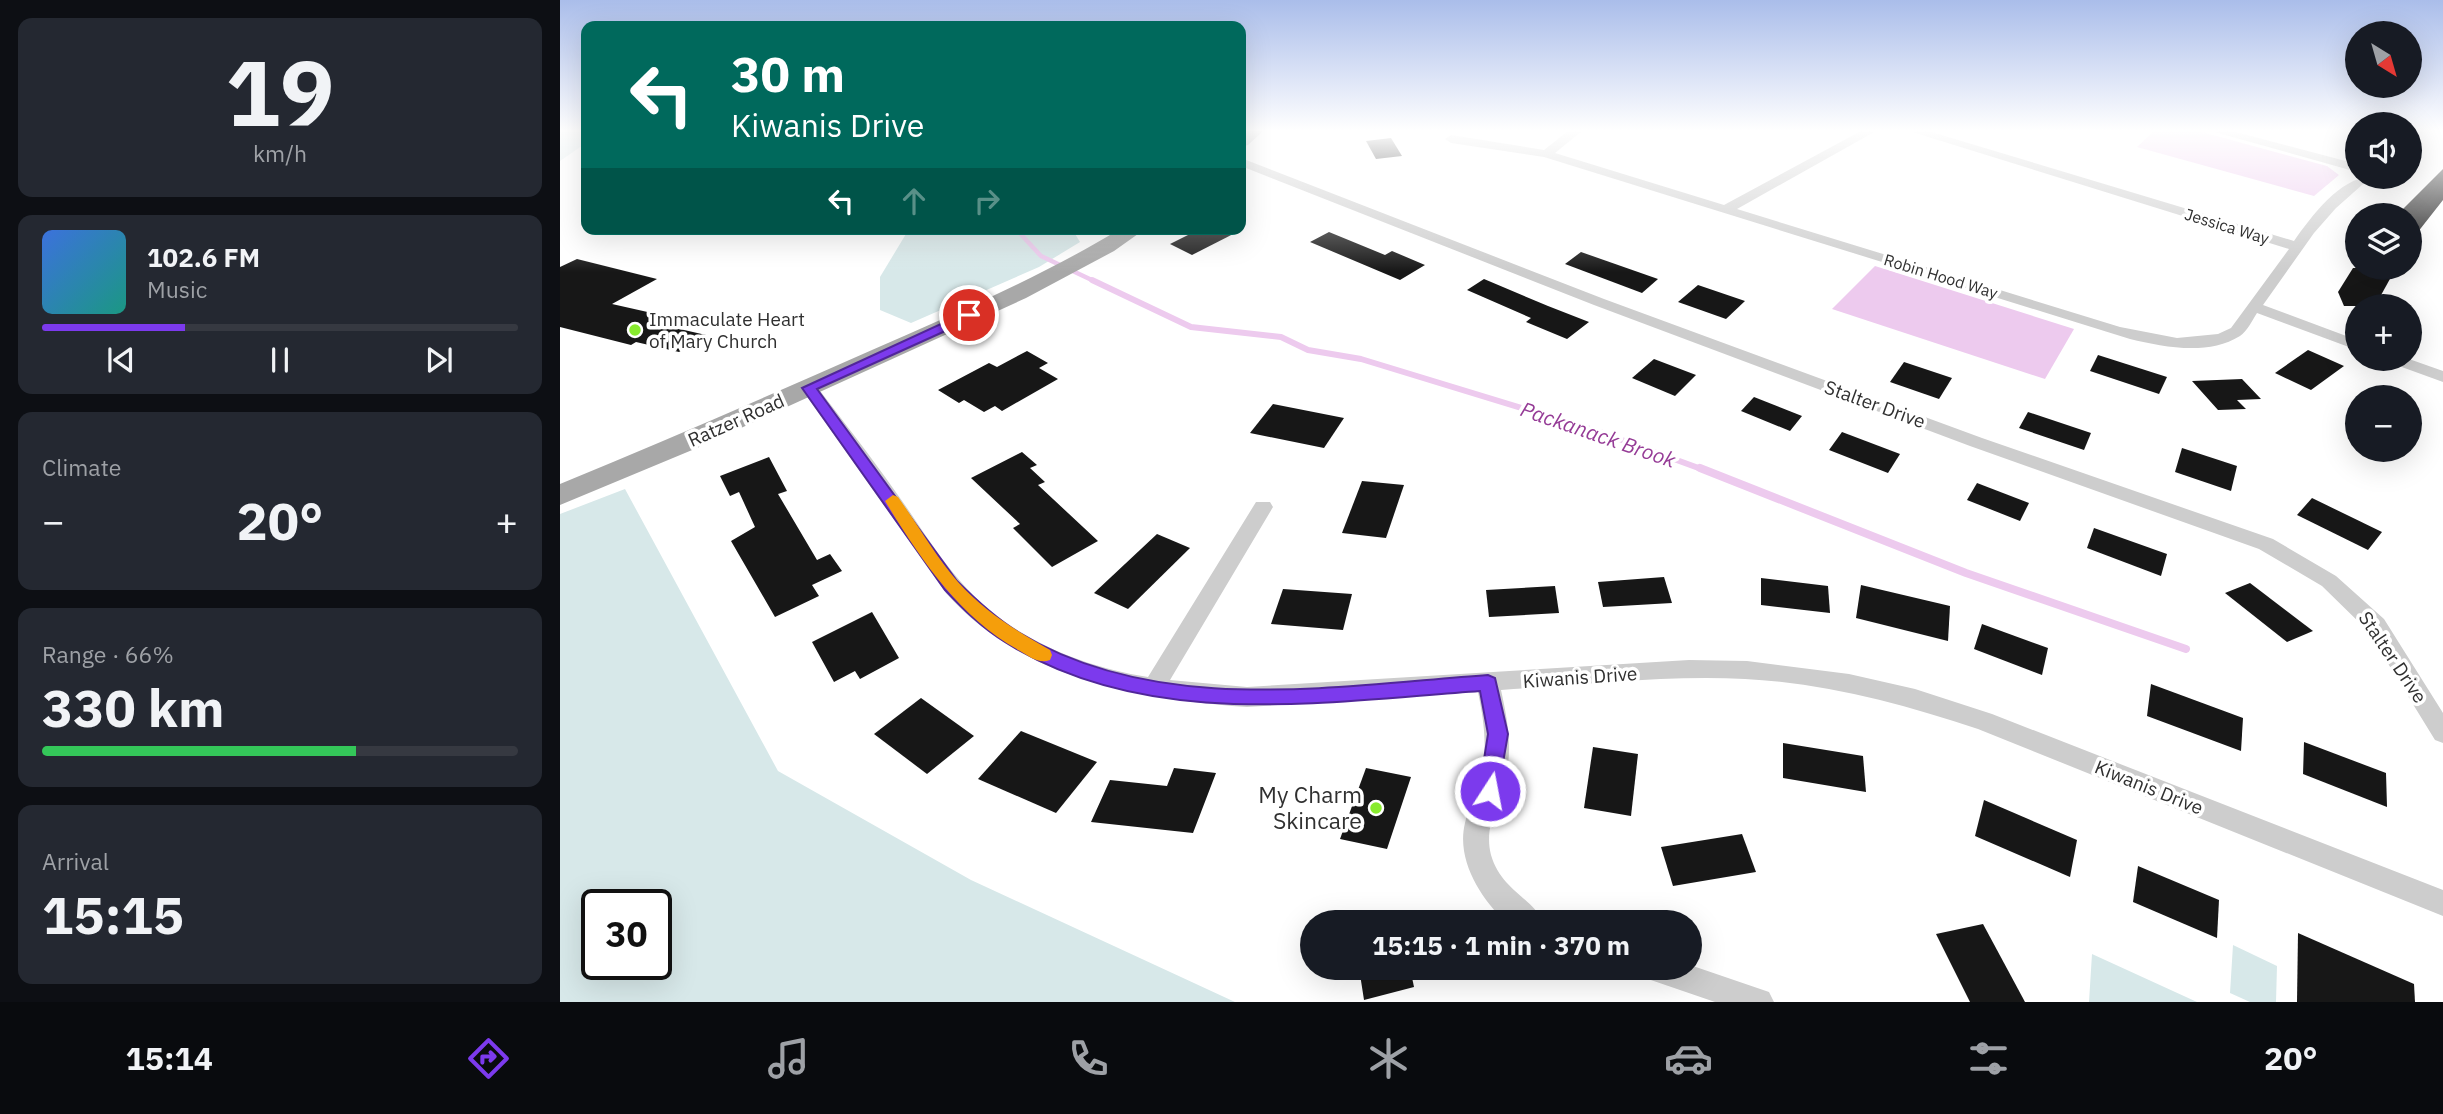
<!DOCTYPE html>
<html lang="en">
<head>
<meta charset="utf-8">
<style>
	:root { --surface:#171b24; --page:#242831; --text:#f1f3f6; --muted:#9ea1a6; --line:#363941; --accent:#7c3aed }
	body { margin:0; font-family:"IBM Plex Sans",sans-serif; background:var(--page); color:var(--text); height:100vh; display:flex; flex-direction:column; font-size:26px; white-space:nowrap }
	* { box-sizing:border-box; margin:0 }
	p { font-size:23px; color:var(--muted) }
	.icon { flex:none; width:38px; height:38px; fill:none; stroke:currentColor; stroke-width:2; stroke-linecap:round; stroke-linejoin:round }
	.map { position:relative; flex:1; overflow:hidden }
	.side { display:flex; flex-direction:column; gap:18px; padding:18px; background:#0d0f14; width:560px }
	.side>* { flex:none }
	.banner { position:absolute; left:21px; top:21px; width:665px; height:214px; border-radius:14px; box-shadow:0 7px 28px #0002; background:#00695c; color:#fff; overflow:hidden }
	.needle { width:46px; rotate:143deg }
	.tools { position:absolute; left:1785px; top:21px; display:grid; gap:14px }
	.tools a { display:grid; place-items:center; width:77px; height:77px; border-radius:50%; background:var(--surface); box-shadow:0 7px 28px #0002; font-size:35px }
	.speed { position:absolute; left:21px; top:889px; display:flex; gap:14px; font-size:35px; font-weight:700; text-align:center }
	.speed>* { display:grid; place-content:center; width:91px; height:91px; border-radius:50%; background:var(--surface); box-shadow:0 7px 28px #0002; line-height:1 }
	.speed .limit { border:4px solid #111; border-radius:10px; background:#fff; color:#111 }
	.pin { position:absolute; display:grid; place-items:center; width:60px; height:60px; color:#fff; margin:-30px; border:4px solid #fff; border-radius:50%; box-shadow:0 2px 7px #0007 }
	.me { position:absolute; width:77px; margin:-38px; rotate:11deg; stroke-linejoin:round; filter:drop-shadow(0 0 5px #0008) }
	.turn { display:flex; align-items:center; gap:24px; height:147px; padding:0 35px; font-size:32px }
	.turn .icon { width:91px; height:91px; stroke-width:2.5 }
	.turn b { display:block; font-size:49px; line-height:60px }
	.lanes { display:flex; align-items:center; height:66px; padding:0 35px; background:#0003; justify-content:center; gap:35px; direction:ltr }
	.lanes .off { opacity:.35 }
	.big { font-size:52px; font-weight:800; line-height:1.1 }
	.side .widget { flex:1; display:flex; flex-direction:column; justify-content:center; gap:10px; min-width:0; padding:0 24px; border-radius:14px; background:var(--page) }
	.side .dial { align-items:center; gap:0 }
	.dial b { font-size:91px; line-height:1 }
	.song { display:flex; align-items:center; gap:21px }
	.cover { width:84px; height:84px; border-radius:10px; background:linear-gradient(135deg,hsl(220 70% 55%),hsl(170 70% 35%)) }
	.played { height:7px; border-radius:4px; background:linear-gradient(90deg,var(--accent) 30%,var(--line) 30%) }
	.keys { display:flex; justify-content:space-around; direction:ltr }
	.heat { display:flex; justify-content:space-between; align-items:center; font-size:38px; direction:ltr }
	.charge { height:10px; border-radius:5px; background:linear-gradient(90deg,#34c759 66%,var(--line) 0) }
	.trip { position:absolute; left:740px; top:910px; width:402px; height:70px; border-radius:35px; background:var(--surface); box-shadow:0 7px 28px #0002; font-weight:800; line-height:70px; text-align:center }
	.tabs { display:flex; height:112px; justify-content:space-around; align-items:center; background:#090b0e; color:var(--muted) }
	.tabs .icon { width:49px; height:49px }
	.tabs .active { color:var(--accent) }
	.tabs b { font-size:32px; color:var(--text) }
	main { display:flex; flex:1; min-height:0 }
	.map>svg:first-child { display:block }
	.green { fill:#d7e8e9; fill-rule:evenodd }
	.water { fill:#edcaee }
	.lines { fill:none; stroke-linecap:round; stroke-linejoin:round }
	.stream-far2 { stroke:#edcaee; stroke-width:4.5 }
	.stream-far1 { stroke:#edcaee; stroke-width:6 }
	.stream { stroke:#edcaee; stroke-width:8 }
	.building { fill:#171717 }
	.street { fill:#cdcdcd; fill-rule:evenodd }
	.primary { fill:#a8a8a8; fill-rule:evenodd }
	.route { fill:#7c3aed; stroke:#51269a; stroke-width:2 }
	.slow { fill:#f59e0b }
	.poi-dot { fill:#88eb2e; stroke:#fff; stroke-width:2.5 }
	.labels { text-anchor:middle; stroke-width:7; stroke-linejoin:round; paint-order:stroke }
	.far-street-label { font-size:16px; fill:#303030; stroke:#fff }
	.poi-label { font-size:19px; fill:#303030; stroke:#fff; text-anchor:start }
	.street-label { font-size:19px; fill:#303030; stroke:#fff }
	.water-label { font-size:21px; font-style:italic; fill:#953b96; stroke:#fff }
	.near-poi-label { font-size:23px; fill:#303030; stroke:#fff; text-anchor:end }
</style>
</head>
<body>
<main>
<section class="side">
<div class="widget dial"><b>19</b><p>km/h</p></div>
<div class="widget">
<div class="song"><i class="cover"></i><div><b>102.6 FM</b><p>Music</p></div></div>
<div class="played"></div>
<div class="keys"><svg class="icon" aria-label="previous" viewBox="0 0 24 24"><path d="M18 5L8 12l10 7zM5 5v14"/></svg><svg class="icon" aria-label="pause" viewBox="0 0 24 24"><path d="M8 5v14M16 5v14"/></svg><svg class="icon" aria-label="next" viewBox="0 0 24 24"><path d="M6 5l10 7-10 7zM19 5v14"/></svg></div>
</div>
<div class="widget"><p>Climate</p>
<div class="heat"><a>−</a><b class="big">20°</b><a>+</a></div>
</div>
<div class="widget"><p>Range · 66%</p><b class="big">330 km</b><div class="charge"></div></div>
<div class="widget"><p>Arrival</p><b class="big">15:15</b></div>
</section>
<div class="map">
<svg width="1883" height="1002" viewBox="0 0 1883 1002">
	<rect width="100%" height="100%" fill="#fff"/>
	<!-- green -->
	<g class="green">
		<polygon points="0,131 26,131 26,143 0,161"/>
		<polygon points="349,229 512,229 520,242 479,267 351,323 320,310 320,277"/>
		<path d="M65,489l153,282 193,109 264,122h-675v-488zM37,905h59v59h-59z"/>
		<polygon points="1673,945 1717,966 1716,1002 1690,1002 1670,993"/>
		<polygon points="1532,954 1637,1002 1529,1002"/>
	</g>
	<!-- water -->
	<g class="water">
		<polygon points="1594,131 1638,131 1767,166 1779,175 1754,196 1577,147"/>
		<polygon points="1315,266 1514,329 1485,379 1272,309"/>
	</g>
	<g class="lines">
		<!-- stream-far2 -->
		<polyline class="stream-far2" points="456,229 481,256 536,282"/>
		<!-- stream-far1 -->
		<polyline class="stream-far1" points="532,280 631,327 721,337 748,350 801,359 1040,432 1144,470"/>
		<!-- stream -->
		<polyline class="stream" points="1140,468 1406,573 1626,649"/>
	</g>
	<!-- building -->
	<g class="building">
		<polygon points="831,138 842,156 816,159 806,141"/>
		<polygon points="1883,169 1883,200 1850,242 1850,215 1837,215"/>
		<polygon points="640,229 683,229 632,255 610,244"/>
		<polygon points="769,232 825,255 832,251 865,265 840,280 750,242"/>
		<polygon points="1021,252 1098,279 1082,293 1005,264"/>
		<polygon points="17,259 97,279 52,304 123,320 111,327 146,335 119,352 76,342 71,345 0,327 0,267"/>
		<polygon points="1793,268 1836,268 1815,306 1784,306 1778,292"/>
		<polygon points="924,279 988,306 1029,322 1007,339 966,322 971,318 907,290"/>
		<polygon points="1138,285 1185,301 1166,319 1118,302"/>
		<polygon points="1748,350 1784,366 1751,390 1715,373"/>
		<polygon points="467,351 488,363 479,368 498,379 442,411 435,406 424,412 404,400 399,403 378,390 429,363 437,367"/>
		<polygon points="1538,355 1607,377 1599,394 1530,371"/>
		<polygon points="1094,359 1136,375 1115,396 1072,378"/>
		<polygon points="1344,362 1392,378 1379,399 1330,382"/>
		<polygon points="1682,379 1701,399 1677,400 1686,409 1658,410 1632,381"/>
		<polygon points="1194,397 1242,416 1230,431 1181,411"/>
		<polygon points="713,404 784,418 764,448 690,433"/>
		<polygon points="1468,412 1531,433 1524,450 1459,428"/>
		<polygon points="1282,432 1340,454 1328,473 1269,450"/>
		<polygon points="1622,448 1677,466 1671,491 1615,472"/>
		<polygon points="462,452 477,465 470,468 485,482 478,485 538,541 492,567 453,528 460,524 411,478"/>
		<polygon points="209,457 227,491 218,494 257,560 270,554 282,571 252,585 259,596 215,617 171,541 195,527 179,492 170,496 160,476"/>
		<polygon points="802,481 844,485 826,538 782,533"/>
		<polygon points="1417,483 1469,503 1460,521 1407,500"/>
		<polygon points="1752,498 1822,532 1808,550 1737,515"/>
		<polygon points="1534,528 1607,554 1601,576 1527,548"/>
		<polygon points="597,534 630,548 568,609 534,593"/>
		<polygon points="1104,577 1112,603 1043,607 1038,582"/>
		<polygon points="1201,578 1268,586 1270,613 1201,605"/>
		<polygon points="1690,583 1753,631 1727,642 1665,593"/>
		<polygon points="1301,585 1390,606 1388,641 1296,618"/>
		<polygon points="995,586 999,613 929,617 926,590"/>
		<polygon points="723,589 792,594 783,630 711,624"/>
		<polygon points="312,612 339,658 300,679 295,671 274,682 252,642"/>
		<polygon points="1422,624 1488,648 1482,675 1414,649"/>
		<polygon points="1591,684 1683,718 1681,751 1587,716"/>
		<polygon points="361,698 414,736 367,774 314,734"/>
		<polygon points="461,731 537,762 496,813 418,779"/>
		<polygon points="1744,742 1826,773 1827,807 1743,774"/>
		<polygon points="1223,743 1303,756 1306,792 1223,778"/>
		<polygon points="1033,747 1078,754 1071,816 1024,808"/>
		<polygon points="614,768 656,773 633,833 531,822 550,780 607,786"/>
		<polygon points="806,768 851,777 827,849 780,839"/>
		<polygon points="1424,800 1517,840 1510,877 1415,836"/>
		<polygon points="1182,834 1196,872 1113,886 1101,847"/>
		<polygon points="1578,866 1659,900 1657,938 1573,902"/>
		<polygon points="1423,924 1465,1002 1410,1002 1376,934"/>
		<polygon points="1738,933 1854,984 1855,1002 1737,1002"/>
		<polygon points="799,968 850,968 854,987 804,1000"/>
	</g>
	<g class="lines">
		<!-- street -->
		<g class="street">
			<path d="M1008,131h14l-27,22 169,52 137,-74h15l-139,78 383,118 57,11 41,-4 13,-6 58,-79 -380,-118h19l366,110c17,-24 46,-64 77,-64l-35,31 -22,25 -51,72 94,35v10l-100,-37c-5,8 -10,18 -17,23 -32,20 -76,11 -110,3l-586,-182 -93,-14 -6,-4 6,-4 93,15z"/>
			<polygon points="1651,131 1672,131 1797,164 1797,172"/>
			<polygon points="1852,131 1865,131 1850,143"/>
			<polygon points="681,158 1044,299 1422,438 1713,539 1776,576 1824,619 1883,713 1883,743 1875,740 1808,631 1762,586 1699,549 1410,446 1034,305 681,166"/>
			<polygon points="1826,359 1849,359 1883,371 1883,382 1828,362"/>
			<path d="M249,383l6,1c27,36 55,71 80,107 22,30 41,63 66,91 46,54 117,84 187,95l108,-175h14l3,5 -103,173 77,7 442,-27 58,1 102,13 66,15 77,25 451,176v26l-465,-187c-76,-25 -153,-46 -233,-50 -81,-4 -163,6 -244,11 6,27 11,54 6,81 -5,29 -24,53 -16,84 10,35 42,43 52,67h-37c-26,-24 -50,-63 -41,-99 4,-20 15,-37 18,-57 4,-25 0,-50 -5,-74l-231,15c-109,-8 -225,-28 -301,-114l-145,-205z"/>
			<polygon points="1130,965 1209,992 1214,1002 1155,1002 1085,978 1081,968 1130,968"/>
		</g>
		<!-- primary -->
		<g class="primary">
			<polygon points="703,131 688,145 681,147 682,131"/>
			<path d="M560,229h25l-31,22 -88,47 -329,150 -137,57v-21c105,-43 208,-88 312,-134 84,-37 169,-73 248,-121z"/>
		</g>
	</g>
	<!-- sky -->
	<linearGradient id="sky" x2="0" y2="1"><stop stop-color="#aabdea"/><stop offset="0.48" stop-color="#fff"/><stop offset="1" stop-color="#fff" stop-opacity="0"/></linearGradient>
	<rect width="1883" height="272" fill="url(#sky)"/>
	<!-- route -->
	<path class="route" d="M409,311l5,1v6l-157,71 140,192c19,19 38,37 61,51 139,85 316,54 470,43l7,3 13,56 -11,63 -7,3 -8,-3 -3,-6 9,-57 -8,-43c-158,11 -333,40 -475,-49 -23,-14 -42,-33 -60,-52l-143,-202z"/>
	<!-- slow -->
	<path class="slow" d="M333,495l5,2c20,28 38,60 60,85 26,29 58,49 92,68l2,5 -2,5c-11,4 -20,-3 -30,-9 -61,-34 -99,-91 -135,-150z"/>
	<!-- markers -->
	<g class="poi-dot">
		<circle cx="75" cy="330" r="7"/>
		<circle cx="816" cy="808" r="7"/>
	</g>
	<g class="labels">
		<!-- far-street labels -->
		<g class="far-street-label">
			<text transform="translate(1667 226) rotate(17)" y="6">Jessica Way</text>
			<text transform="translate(1381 276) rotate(17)" y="6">Robin Hood Way</text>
		</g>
		<!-- poi labels -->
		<g class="poi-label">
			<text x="89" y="326">Immaculate Heart<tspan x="89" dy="22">of Mary Church</tspan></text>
		</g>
		<!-- street labels -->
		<g class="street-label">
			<text transform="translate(1315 404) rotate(20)" y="7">Stalter Drive</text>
			<text transform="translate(176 420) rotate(-24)" y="7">Ratzer Road</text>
			<text transform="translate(1833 657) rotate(56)" y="7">Stalter Drive</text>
			<text transform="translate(1020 677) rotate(-4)" y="7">Kiwanis Drive</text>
			<text transform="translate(1589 787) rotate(22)" y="7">Kiwanis Drive</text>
		</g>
		<!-- water labels -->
		<g class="water-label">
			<text transform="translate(1038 435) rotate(19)" y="7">Packanack Brook</text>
		</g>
		<!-- near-poi labels -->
		<g class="near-poi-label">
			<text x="802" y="803">My Charm<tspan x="802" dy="26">Skincare</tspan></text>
		</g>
	</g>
</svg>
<div class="tools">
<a><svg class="needle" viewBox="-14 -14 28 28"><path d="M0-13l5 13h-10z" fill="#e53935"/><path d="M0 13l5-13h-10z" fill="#9ea1a6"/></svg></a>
<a><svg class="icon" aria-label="sound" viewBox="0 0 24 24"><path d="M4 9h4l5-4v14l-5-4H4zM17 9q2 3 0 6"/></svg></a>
<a><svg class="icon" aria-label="layers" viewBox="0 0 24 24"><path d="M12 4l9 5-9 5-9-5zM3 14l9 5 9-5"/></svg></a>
<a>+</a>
<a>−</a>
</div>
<div class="speed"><div class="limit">30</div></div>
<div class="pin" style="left:409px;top:315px;background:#d93025"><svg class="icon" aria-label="arrive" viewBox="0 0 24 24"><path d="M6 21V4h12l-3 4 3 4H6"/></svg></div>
<svg class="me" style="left:930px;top:791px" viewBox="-20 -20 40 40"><circle r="17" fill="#7c3aed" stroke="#fff" stroke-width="3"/><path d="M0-11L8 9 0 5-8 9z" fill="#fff"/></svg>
<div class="trip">15:15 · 1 min · 370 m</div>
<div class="banner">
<div class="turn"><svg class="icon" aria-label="left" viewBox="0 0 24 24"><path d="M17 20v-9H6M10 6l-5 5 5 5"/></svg><div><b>30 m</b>Kiwanis Drive</div></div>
<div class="lanes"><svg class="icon" aria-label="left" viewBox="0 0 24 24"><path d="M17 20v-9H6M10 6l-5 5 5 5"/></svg><svg class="icon off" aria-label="ahead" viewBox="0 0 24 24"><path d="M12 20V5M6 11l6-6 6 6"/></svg><svg class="icon off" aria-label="right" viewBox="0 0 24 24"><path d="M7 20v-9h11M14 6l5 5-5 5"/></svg></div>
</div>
</div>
</main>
<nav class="tabs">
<b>15:14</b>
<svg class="icon active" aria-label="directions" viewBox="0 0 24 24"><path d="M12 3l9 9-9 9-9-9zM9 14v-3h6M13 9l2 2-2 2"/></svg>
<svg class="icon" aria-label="music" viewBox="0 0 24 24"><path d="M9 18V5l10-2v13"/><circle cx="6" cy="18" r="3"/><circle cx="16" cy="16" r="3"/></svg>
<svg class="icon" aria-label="phone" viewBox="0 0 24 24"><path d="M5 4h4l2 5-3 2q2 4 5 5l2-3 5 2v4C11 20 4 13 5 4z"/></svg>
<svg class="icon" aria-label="climate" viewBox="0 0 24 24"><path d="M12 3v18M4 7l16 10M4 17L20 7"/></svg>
<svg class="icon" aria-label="car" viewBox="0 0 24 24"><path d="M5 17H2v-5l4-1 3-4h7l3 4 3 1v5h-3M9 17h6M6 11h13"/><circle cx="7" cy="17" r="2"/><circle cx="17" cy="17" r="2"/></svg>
<svg class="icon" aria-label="filters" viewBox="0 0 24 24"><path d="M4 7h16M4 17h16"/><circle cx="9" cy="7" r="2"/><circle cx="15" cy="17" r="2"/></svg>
<b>20°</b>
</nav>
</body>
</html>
